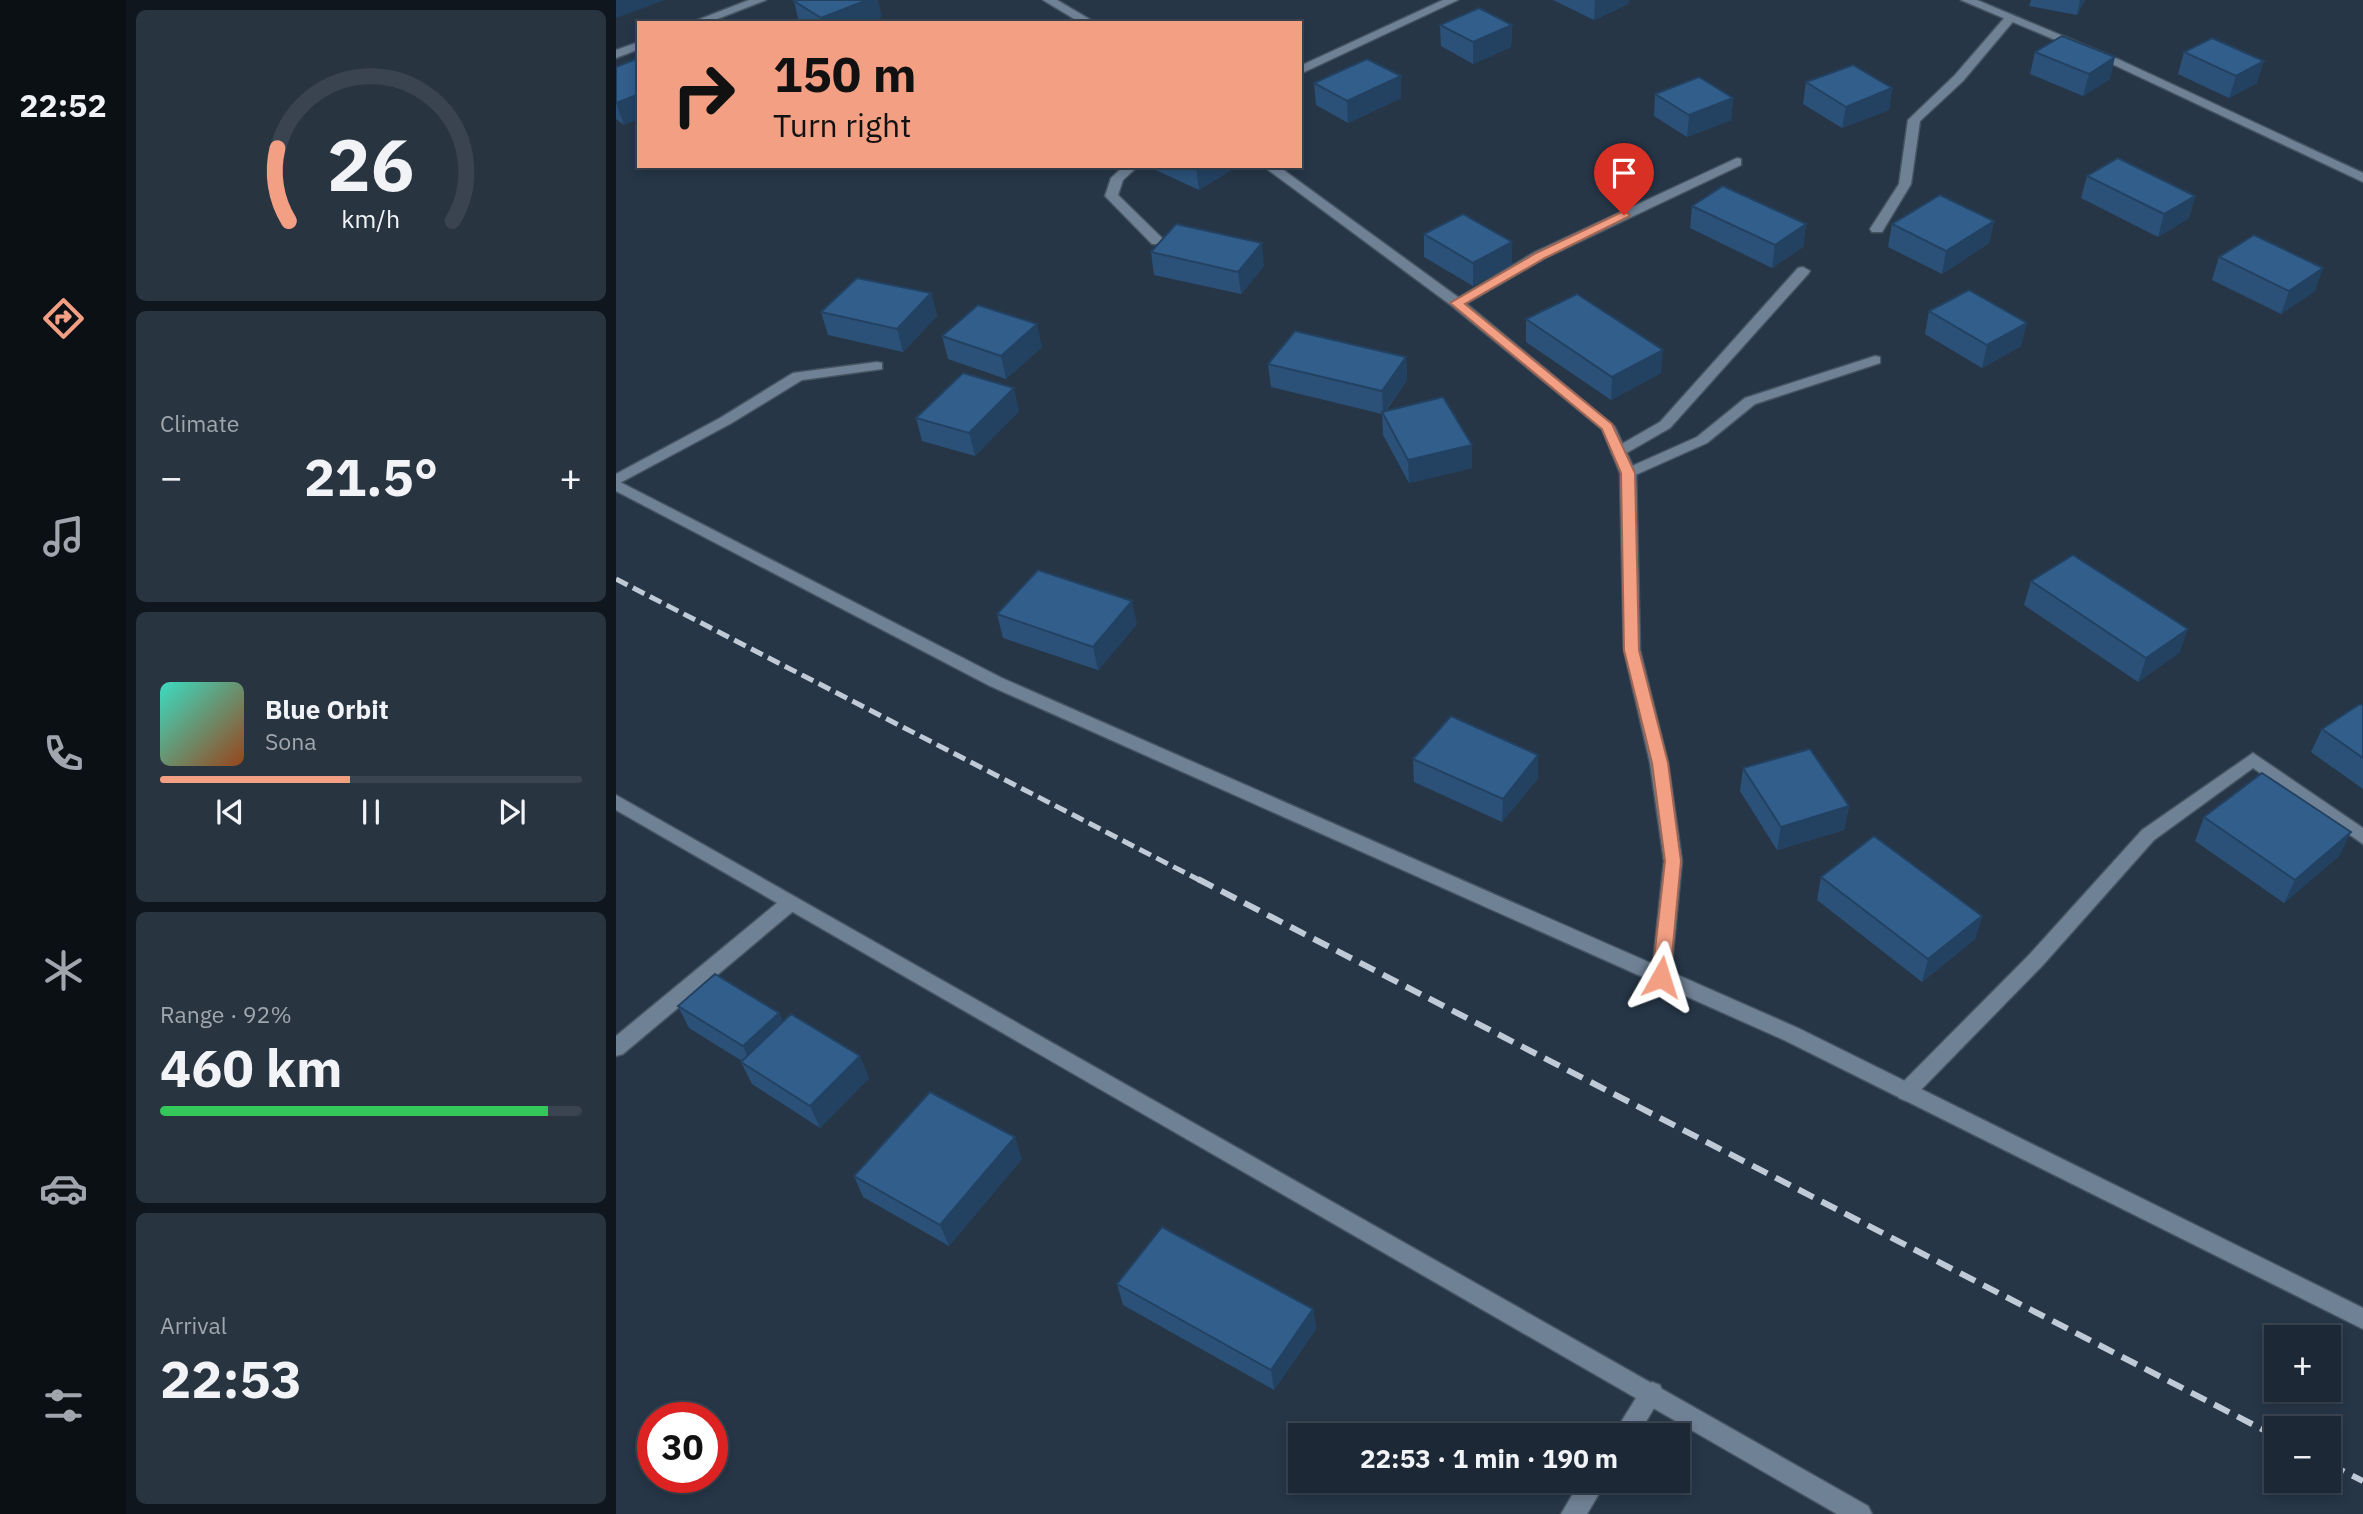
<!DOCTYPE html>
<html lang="en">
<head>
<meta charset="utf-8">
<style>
	:root { --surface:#1c2835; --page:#293441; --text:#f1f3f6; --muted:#a0a6ad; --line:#3a4450; --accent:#f39f83 }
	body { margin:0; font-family:"IBM Plex Sans",sans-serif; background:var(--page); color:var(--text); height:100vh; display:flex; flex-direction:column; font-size:26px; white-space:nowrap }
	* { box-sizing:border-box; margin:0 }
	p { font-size:23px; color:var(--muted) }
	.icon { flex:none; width:38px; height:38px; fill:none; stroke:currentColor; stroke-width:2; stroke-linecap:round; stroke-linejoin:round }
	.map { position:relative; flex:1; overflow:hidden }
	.drawer { display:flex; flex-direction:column; gap:10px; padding:10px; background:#0f161d; width:490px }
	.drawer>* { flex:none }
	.hud { position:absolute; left:21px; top:21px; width:665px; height:147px; border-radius:0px; box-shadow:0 4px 10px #0003,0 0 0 2px var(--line); background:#f39f83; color:#111; overflow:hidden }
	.buttons { position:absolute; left:1648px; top:1325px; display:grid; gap:14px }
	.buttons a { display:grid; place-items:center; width:77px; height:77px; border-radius:0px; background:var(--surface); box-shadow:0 4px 10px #0003,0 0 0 2px var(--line); font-size:35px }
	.speed { position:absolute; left:21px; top:1402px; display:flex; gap:14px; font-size:35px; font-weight:700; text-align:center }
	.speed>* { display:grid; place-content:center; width:91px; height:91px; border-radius:50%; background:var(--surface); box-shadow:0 4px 10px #0003,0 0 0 2px var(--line); line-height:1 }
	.speed .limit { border:10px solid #d22; background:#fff; color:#111 }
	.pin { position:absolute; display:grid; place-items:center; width:60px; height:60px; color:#fff; margin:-72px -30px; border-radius:50% 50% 50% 0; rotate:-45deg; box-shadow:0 0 7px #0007 }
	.pin .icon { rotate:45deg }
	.me { position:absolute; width:77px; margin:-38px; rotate:6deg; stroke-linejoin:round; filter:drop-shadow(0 0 5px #0008) }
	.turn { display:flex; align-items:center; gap:24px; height:147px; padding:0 21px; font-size:32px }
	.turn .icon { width:91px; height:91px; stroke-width:2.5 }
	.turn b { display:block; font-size:49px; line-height:60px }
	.big { font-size:52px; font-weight:700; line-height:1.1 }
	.drawer .widget { flex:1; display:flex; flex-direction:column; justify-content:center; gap:10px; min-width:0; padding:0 24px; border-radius:10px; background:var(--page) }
	.drawer .dial { align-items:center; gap:0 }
	.dial svg { height:182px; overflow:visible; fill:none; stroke:var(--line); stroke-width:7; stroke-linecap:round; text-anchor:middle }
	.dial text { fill:var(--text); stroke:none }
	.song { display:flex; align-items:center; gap:21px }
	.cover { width:84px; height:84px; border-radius:10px; background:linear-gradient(135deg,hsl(170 70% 55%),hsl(20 70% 35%)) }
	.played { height:7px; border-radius:4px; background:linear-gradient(90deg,var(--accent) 45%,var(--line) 45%) }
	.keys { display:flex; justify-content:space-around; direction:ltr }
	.heat { display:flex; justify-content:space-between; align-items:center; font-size:38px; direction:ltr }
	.charge { height:10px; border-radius:5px; background:linear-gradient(90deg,#34c759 92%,var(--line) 0) }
	.trip { position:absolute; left:672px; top:1423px; width:402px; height:70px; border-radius:0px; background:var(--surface); box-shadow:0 4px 10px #0003,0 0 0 2px var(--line); font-weight:700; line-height:70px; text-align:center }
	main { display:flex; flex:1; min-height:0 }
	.tabs { display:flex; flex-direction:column; width:126px; justify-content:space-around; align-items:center; background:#0b1015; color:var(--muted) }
	.tabs .icon { width:49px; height:49px }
	.tabs .current { color:var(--accent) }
	.tabs b { font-size:32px; color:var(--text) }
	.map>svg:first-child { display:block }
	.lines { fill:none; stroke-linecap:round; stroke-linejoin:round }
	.service-casing { stroke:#465462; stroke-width:3 }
	.minor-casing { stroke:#465462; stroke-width:3 }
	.tertiary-casing { stroke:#465462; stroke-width:3 }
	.service { fill:#6f8195; fill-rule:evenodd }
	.minor { fill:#6f8195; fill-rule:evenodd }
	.tertiary { fill:#6f8195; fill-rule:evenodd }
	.rail-far1 { stroke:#c0cad6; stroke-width:5; stroke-dasharray:13 6; stroke-linecap:butt }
	.rail { stroke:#c0cad6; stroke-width:6; stroke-dasharray:17 9; stroke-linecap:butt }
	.wall { fill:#2b5178 }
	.shaded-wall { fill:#234262 }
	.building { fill:#325e8c; stroke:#234262; stroke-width:2 }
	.route { fill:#f39f83; stroke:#9e6755; stroke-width:2 }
</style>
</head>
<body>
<main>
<nav class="tabs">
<b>22:52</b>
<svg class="icon current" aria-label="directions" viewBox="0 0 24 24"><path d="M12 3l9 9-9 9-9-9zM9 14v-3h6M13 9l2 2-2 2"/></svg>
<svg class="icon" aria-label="music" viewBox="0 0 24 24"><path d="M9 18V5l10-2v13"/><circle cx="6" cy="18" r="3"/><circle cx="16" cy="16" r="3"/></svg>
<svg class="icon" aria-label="phone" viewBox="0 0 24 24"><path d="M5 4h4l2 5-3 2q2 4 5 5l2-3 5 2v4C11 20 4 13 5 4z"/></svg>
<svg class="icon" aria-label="climate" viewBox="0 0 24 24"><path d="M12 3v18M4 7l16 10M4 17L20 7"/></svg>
<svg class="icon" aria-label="car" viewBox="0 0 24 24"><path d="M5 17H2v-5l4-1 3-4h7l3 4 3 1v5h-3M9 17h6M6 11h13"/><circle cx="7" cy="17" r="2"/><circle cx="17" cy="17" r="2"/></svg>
<svg class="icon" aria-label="filters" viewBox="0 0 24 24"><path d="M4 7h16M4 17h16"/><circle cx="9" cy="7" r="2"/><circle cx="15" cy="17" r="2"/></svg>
</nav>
<section class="drawer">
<div class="widget dial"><svg viewBox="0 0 100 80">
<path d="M14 69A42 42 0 1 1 86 69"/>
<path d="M14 69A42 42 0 0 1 9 37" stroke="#f39f83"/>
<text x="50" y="56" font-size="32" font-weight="700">26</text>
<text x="50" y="72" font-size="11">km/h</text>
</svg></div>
<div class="widget"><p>Climate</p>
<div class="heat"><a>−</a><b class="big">21.5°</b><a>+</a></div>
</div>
<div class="widget">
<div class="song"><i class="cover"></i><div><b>Blue Orbit</b><p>Sona</p></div></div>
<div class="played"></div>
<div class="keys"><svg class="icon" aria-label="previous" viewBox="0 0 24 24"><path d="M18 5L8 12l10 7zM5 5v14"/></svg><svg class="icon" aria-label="pause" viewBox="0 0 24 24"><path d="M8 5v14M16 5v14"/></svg><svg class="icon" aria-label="next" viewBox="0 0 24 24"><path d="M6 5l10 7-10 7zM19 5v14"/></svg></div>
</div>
<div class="widget"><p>Range · 92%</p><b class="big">460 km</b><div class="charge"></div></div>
<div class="widget"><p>Arrival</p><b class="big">22:53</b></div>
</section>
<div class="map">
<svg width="1747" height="1514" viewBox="0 0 1747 1514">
	<rect width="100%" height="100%" fill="#263647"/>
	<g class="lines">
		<defs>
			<g id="service">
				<polygon points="1390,16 1400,18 1347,81 1304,121 1295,184 1266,232 1256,232 1254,229 1283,184 1292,120 1339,75"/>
				<polygon points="1121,158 1125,159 1125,165 929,258 846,306 841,307 834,303 919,252"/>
				<polygon points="508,166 522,166 507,180 502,195 546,238 546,244 536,244 489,196 495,178"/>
				<polygon points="1187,267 1194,271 1192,274 1054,428 1007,455 997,455 995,452 997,449 1044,422 1182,268"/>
				<polygon points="1259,356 1264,357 1264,363 1139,404 1091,443 1017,476 1007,476 1004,473 1007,470 1081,437 1129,398"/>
				<polygon points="261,362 266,363 266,369 186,380 114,424 0,485 0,474 104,418 177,373"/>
				<polygon points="1637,753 1747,828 1747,844 1637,768 1538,840 1427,965 1297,1098 1290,1101 1283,1098 1280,1092 1283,1086 1413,955 1526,830"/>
			</g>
			<g id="minor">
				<polygon points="133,0 150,0 91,23 74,23"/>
				<polygon points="427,0 441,0 480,23 465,23"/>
				<polygon points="827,0 842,0 684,74 684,66"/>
				<polygon points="1345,0 1361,0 1504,60 1747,173 1747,182 1496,64"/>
				<polygon points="23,42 23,49 0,58 0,50"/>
				<polygon points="647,166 662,166 846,300 999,427 1020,473 1024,650 1052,763 1066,861 1055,972 1182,1028 1747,1308 1747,1329 1168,1040 374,686 0,491 0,480 386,678 1037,964 1048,861 1034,763 1008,650 1004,473 986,429 836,306"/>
				<polygon points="174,896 181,898 183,903 181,908 7,1054 0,1056 0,1036 167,898"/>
				<polygon points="1036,1382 1044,1385 1047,1393 1022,1435 997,1435 1028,1385"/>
				<polygon points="965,1480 991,1480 971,1514 945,1514"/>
			</g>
			<polygon id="tertiary" points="0,795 1252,1506 1256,1514 1221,1514 0,810"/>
		</defs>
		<!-- service casing -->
		<use href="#service" class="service-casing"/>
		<!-- minor casing -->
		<use href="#minor" class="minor-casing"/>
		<!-- tertiary casing -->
		<use href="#tertiary" class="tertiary-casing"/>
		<!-- service -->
		<use href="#service" class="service"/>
		<!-- minor -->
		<use href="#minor" class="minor"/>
		<!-- tertiary -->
		<use href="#tertiary" class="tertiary"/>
		<!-- rail-far1 -->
		<polyline class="rail-far1" points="0,579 585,881"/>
		<!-- rail -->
		<g class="rail">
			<polyline points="582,879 1661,1437"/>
			<polyline points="1713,1464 1747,1481"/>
		</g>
	</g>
	<!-- wall -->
	<g class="wall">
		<polygon points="937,0 1013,0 1012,4 978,20"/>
		<polygon points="1415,0 1469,0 1461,15 1413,6"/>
		<polygon points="178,1 266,17 252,23 183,23"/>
		<polygon points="824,25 896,25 895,47 857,64 825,46"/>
		<polygon points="1419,52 1494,79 1467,96 1414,74"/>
		<polygon points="1568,52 1641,83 1613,98 1562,74"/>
		<polygon points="0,67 8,125 0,119"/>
		<polygon points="785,76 785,98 732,123 700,105 698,83"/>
		<polygon points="1190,82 1276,88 1273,110 1226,128 1187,104"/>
		<polygon points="1039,94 1117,98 1115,120 1071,137 1038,116"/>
		<polygon points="531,166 617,166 617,169 583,190"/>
		<polygon points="1471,176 1579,196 1573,218 1542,237 1465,198"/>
		<polygon points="1076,206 1190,224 1187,247 1156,268 1074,228"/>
		<polygon points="1378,221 1373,243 1326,274 1272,247 1276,224"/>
		<polygon points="808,234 896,242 896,264 857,286 808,257"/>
		<polygon points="535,252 648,266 625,294 538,275"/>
		<polygon points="1603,257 1699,291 1665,314 1596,280"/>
		<polygon points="315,293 321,316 287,352 212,335 205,312"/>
		<polygon points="1313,311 1405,346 1366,368 1309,334"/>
		<polygon points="910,319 1045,373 995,400 910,342"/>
		<polygon points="326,336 426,347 390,379 332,359"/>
		<polygon points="790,357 791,380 770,411 856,468 793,483 767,435 766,414 655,387 652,364"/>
		<polygon points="403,411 359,456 306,441 300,418"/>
		<polygon points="1415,581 1564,652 1522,682 1408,605"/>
		<polygon points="381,614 521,624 482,670 387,638"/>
		<polygon points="1747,706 1747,789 1695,752 1706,729"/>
		<polygon points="797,759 922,778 886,822 798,782"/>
		<polygon points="1127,768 1233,806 1228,830 1161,850 1124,791"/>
		<polygon points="1588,817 1724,855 1668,903 1579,841"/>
		<polygon points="1205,877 1366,916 1359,939 1306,982 1201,900"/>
		<polygon points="62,1006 163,1013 167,1022 253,1078 204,1128 136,1084 125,1062 126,1061 73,1028"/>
		<polygon points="406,1159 333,1246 247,1197 238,1176"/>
		<polygon points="501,1284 697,1309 700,1329 658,1390 507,1305"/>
	</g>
	<!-- shaded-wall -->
	<g class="shaded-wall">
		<polygon points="0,0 49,0 0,18"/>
		<polygon points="251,0 262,0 266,17 252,23 206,23 205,18"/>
		<polygon points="979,0 1013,0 1012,4 978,20"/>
		<polygon points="1464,0 1469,0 1461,15"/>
		<polygon points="896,25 895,47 857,64 857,42"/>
		<polygon points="1499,57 1494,79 1467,96 1473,74"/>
		<polygon points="1648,61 1641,83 1613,98 1620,76"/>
		<polygon points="785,76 785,98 732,123 731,101"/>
		<polygon points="1276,88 1273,110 1226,128 1230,107"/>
		<polygon points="23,94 23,119 8,125 0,103"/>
		<polygon points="1117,98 1115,120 1071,137 1073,115"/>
		<polygon points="582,166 617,166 617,169 583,190 580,168"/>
		<polygon points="1579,196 1573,218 1542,237 1548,214"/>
		<polygon points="1378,221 1373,243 1326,274 1330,251"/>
		<polygon points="1190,224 1187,247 1156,268 1159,245"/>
		<polygon points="896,242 896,264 857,286 857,263"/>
		<polygon points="646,243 648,266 625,294 622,272"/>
		<polygon points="1707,268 1699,291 1665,314 1673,291"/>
		<polygon points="315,293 321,316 287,352 281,329"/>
		<polygon points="1411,323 1405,346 1366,368 1371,345"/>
		<polygon points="421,324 426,347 390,379 385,356"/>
		<polygon points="1047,350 1045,373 995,400 996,377"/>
		<polygon points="790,357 791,380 767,414 766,391"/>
		<polygon points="398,388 403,411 359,456 353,433"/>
		<polygon points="856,445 856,468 793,483 792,460"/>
		<polygon points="516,601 521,624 482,670 477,647"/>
		<polygon points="1572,629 1564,652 1522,682 1530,658"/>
		<polygon points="922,755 922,778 886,822 887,799"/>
		<polygon points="1233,806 1228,830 1161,850 1165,827"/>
		<polygon points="1735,832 1724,855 1668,903 1679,880"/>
		<polygon points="1366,916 1359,939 1306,982 1312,959"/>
		<polygon points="163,1013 173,1036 137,1069 127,1046"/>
		<polygon points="244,1056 253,1078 204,1128 194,1106"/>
		<polygon points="399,1137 406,1159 333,1246 324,1225"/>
		<polygon points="697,1309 700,1329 658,1390 655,1370"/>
	</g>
	<!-- building -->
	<g class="building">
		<polygon points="181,0 251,0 205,18 178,1"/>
		<polygon points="863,8 896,25 857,42 824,25"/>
		<polygon points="1446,36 1499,57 1473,74 1419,52"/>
		<polygon points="1596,38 1648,61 1620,76 1568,52"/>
		<polygon points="23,58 23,94 0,103 0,67"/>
		<polygon points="751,59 785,76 731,101 698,83"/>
		<polygon points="1237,65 1276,88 1230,107 1190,82"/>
		<polygon points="1083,77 1117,98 1073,115 1039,94"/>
		<polygon points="1502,158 1579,196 1548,214 1471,176"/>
		<polygon points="1107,186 1190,224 1159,245 1076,206"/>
		<polygon points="1324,195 1378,221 1330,251 1276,224"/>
		<polygon points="847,214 896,242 857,263 808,234"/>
		<polygon points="560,224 646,243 622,272 535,252"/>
		<polygon points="1638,235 1707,268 1673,291 1603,257"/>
		<polygon points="241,278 315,293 281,329 205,312"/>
		<polygon points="1353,290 1411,323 1371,345 1313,311"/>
		<polygon points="961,294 1047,350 996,377 910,319"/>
		<polygon points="362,305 421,324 385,356 326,336"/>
		<polygon points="679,331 790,357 766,391 652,364"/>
		<polygon points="347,373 398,388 353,433 300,418"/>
		<polygon points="827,397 856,445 792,460 766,412"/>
		<polygon points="1457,555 1572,629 1530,658 1415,581"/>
		<polygon points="422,570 516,601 477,647 381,614"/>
		<polygon points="1744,704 1747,706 1747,758 1706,729"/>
		<polygon points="835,716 922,755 887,799 797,759"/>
		<polygon points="1194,749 1233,806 1165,827 1127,768"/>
		<polygon points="1646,773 1735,832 1679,880 1588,817"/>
		<polygon points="1258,836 1366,916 1312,959 1205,877"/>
		<polygon points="99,974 163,1013 127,1046 62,1006"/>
		<polygon points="175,1014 244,1056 194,1106 125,1062"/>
		<polygon points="314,1092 399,1137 324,1225 238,1176"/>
		<polygon points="546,1227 697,1309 655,1370 501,1284"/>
	</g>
	<!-- route -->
	<polygon class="route" points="1008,211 1014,215 1012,217 929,258 849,304 996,424 1019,473 1023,650 1052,763 1065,861 1054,977 1051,982 1039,982 1036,977 1049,861 1036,763 1008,650 1005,473 986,429 834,303 920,253"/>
</svg>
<div class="buttons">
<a>+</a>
<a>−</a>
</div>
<div class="speed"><div class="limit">30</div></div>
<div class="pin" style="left:1008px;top:215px;background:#d93025"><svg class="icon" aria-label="arrive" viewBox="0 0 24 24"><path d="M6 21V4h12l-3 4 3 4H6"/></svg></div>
<svg class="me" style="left:1045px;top:977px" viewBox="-20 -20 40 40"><path d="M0-17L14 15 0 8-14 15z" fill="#f39f83" stroke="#fff" stroke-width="4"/></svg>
<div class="trip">22:53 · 1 min · 190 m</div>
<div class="hud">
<div class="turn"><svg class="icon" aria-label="right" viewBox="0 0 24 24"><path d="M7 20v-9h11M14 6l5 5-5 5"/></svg><div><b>150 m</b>Turn right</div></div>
</div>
</div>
</main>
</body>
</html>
